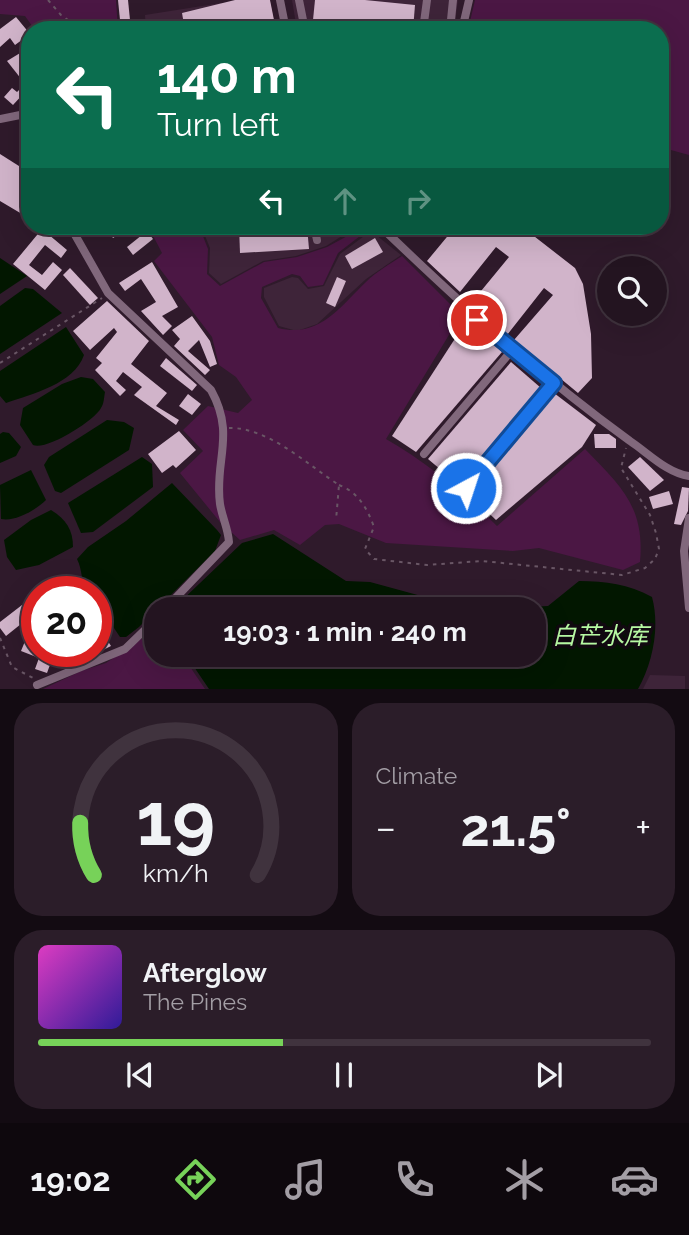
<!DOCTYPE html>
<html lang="en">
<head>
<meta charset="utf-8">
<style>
	:root { --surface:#231420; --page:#2b1d29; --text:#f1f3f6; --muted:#a39ea5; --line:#40333e; --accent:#77d259 }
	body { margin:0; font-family:Raleway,"Noto Sans SC",sans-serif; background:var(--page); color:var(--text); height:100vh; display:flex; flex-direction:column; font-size:26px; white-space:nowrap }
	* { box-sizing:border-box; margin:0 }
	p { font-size:23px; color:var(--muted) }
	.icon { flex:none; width:38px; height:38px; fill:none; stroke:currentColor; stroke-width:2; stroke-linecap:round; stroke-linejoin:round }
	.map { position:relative; height:689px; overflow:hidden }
	.side { display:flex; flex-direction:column; gap:14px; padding:14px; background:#130b12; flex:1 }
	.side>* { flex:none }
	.banner { position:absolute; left:21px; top:21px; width:648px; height:214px; border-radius:28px; box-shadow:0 7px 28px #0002,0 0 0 2px var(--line); background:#0b6e4f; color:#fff; overflow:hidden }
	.controls { position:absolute; left:597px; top:256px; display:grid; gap:14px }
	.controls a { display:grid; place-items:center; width:70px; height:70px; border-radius:50%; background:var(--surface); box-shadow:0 7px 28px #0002,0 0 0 2px var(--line); font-size:35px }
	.speed { position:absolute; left:21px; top:576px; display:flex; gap:14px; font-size:35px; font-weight:700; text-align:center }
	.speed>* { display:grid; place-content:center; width:91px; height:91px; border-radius:50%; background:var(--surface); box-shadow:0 7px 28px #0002,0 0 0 2px var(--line); line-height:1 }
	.speed .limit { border:10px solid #d22; background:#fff; color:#111 }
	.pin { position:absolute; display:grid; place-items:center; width:60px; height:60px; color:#fff; margin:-30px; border:4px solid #fff; border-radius:50%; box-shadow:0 2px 7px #0007 }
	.me { position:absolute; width:77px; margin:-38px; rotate:40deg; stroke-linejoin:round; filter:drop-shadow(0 0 5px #0008) }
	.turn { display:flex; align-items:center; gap:24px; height:147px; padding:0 21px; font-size:32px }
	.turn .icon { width:91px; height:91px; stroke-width:2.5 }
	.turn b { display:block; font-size:49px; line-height:60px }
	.lanes { display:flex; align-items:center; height:66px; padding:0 21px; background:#0003; justify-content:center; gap:35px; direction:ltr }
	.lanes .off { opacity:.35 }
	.big { font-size:52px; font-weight:700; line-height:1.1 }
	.side .tile { flex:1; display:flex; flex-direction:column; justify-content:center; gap:10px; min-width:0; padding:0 24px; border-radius:28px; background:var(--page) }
	.side .dial { align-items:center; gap:0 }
	.dial svg { height:182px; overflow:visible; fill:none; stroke:var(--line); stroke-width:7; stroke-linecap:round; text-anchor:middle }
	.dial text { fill:var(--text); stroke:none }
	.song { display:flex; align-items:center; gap:21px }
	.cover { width:84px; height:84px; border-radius:10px; background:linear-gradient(135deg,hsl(310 70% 55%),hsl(250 70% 35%)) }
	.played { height:7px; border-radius:4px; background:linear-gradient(90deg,var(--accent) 40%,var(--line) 40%) }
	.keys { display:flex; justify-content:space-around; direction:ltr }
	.heat { display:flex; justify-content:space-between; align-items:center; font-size:38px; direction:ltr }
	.side .tiles { flex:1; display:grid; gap:14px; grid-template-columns:1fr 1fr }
	.tile:last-child { grid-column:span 2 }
	.trip { position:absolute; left:144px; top:597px; width:402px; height:70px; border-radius:28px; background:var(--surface); box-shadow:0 7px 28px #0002,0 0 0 2px var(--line); font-weight:700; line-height:70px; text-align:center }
	.dock { display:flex; height:112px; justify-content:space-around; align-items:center; background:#0e080d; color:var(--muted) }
	.dock .icon { width:49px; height:49px }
	.dock .selected { color:var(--accent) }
	.dock b { font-size:32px; color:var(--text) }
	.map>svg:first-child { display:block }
	.built { fill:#3e2439 }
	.green { fill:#4b1744 }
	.water { fill:#021700 }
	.building { fill:#d1b4ca }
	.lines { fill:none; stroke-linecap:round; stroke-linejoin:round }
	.path { stroke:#695665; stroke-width:2; stroke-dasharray:3.5 5; stroke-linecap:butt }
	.minor { stroke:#81687c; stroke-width:8 }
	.route-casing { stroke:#114b97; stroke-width:18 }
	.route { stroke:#1a73e8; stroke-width:12 }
	.labels { text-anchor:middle; stroke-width:7; stroke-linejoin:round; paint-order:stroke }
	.water-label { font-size:24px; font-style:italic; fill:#b7f9a3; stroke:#110810 }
</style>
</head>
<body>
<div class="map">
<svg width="689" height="689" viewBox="0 0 689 689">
	<rect width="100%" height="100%" fill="#2f1a2b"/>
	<!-- built -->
	<g class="built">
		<polygon points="292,0 458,0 454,30 297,30"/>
		<polygon points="221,3 226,30 146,30 145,15"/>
		<polygon points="201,226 358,226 326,246 296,256 263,261 221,284 209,273 210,248"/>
		<polygon points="371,231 401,255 366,279 317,324 297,331 279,326 264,297 264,288 292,277 298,278 308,289 324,286 340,254"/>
		<polygon points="650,675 685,676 685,689 643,689"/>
	</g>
	<!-- green -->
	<g class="green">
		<polygon points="0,0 116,0 118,30 35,30 25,16 0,14"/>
		<polygon points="475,0 689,0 689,155 660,147 660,30 468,30"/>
		<path d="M148,226h51l9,23 -1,25 13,12 44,-24 33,-5 30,-10 39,-21 3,3 -31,24 -15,32 -15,2 -8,-11 -8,-2 -30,13 -1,11 17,30c41,10 60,-19 88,-46 10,-10 24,-18 36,-26l59,59 -75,124c42,24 76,53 111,87l88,-77c36,37 60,58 55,113l-17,8 -84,-22 -26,3 -127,-8 -47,-19 -14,1 -25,20 -26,-15 -34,10 -20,-18 -40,-49 23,-22 -20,-21 25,-24 30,7 14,-13 -16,-23 -17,-12 -7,-28 -58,-76 8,-8z"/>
		<polygon points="156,629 156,654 182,655 205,689 43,689 81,671 106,663"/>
	</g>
	<!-- water -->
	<g class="water">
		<polygon points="0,258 27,276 0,294"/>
		<polygon points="25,288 33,289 62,313 0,354 0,306"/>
		<path d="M66,327l18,28c-10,29 -52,39 -78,48l-6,-7v-25z"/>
		<path d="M81,377l12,2 12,13c-1,5 -1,12 -4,16 -7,13 -55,43 -68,37l-13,-20 3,-17 39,-24z"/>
		<polygon points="107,420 124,422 134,428 129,450 61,493 55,491 44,465 49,457"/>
		<polygon points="3,432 9,433 21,447 16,456 0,463 0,434"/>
		<polygon points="142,457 152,464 153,487 93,532 81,533 68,503"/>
		<path d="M31,470l15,30c-10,10 -31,22 -45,19l-1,-34z"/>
		<path d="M172,483l45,47 4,5 -6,16 -76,76 -13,10h-6l-24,-36v-9l-8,-1c-8,-9 -5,-21 -11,-32l11,-12 38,-26z"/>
		<path d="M51,510c15,9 22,20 22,37l-34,18 -23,5 -9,-13 -3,-17 27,-20z"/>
		<polygon points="273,534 346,581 370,582 469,609 176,609 178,604 242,543"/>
		<path d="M579,581c27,0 49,3 73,16 8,30 1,65 -14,92h-429l-23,-34 348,-1v-45h-42l56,-3z"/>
	</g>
	<!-- building -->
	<g class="building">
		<polygon points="118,0 128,0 131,30 121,30"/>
		<polygon points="235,0 270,0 276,30 185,30 182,13"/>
		<polygon points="315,0 365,0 415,5 413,30 312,30"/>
		<polygon points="16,17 30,34 15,45 10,38 0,47 0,29"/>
		<polygon points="30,47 30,72 22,80 7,61"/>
		<polygon points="27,82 30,99 24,93 13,105 4,97 12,88 17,92"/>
		<polygon points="0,154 30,173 27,217 0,201"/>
		<polygon points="91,226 132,226 113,238 106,227 97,234"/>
		<polygon points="239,226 307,226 309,249 240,253"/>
		<polygon points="456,226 521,226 575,268 583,284 591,334 592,378 578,393 514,340 553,295 544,288 507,335 472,302 509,257 496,247 460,292 427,261"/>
		<polygon points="42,229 67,250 61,258 45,245 29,265 42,275 53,262 62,270 45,290 13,264"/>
		<polygon points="147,231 153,239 133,255 127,247"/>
		<polygon points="375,238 383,252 352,269 345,256"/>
		<polygon points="152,262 178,307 162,316 172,326 163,335 141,311 156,302 141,279 125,291 119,283"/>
		<polygon points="70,268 98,298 90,305 63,275"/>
		<polygon points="337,277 346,281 335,307 326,303"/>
		<polygon points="107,301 149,341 131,364 167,393 156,406 179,420 176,425 134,395 142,387 123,372 116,381 126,390 120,396 95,370 102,363 96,358 117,332 114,328 90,350 73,331"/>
		<polygon points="192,316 210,341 217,364 210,367 199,340 188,351 210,370 205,375 174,346 180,339 172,330"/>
		<polygon points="467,320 502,352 416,452 392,436"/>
		<polygon points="166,358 197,385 192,391 160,366"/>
		<polygon points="511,362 541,388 459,485 428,459"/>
		<polygon points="554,393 596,425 582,447 496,520 469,494"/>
		<polygon points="188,394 201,404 192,415 179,406"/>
		<polygon points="179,431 196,450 176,468 173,465 162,473 148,454"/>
		<polygon points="594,434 609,434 616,439 616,448 595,448"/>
		<polygon points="640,457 664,480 650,491 628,467"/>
		<polygon points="682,487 689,488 688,511 681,525 674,524"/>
		<polygon points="669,491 673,504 653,509 649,497"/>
		<polygon points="22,605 31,616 6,636 0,628 0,622"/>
		<polygon points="30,629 37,631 37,651 55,651 47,673 35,669 39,658 21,651"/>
		<polygon points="100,629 111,646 97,653 96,632"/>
	</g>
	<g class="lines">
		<!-- path -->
		<g class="path">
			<polyline points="48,0 61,15 82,30"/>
			<polyline points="0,363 102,298"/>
			<path d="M229,428c39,-1 79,37 110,57l-3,35"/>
			<path d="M339,485c19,7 28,23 35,42l-9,22 9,10 53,6 55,-4 140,14 23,-7 10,-9 4,-10 -3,-16 -6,-18 -29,-47 5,-20"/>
			<polyline points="0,638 12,667 35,679"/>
		</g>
		<!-- minor -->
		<g class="minor">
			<polyline points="280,0 286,30"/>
			<polyline points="299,0 305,30"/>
			<polyline points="423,30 427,0"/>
			<polyline points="450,30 453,0"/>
			<polyline points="462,30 469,0"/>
			<polyline points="0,119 30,113"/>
			<path d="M70,226l38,67 103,97c25,45 3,71 9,114 2,13 8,24 9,38l-64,67"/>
			<polyline points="314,226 317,240"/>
			<path d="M380,226c80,77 160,150 250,215 18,12 37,32 59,35"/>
			<polyline points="424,454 513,349"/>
			<polyline points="466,488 554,383"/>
			<polyline points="689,518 684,551 689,608"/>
			<polyline points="37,685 125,649 156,619"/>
		</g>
	</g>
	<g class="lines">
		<defs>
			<polyline id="route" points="466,488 554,383 477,320"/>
		</defs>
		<!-- route casing -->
		<use href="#route" class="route-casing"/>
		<!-- route -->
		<use href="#route" class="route"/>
	</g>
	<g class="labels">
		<!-- water labels -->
		<g class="water-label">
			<text x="600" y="644">白芒水库</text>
		</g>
	</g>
</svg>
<div class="controls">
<a><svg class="icon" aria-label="search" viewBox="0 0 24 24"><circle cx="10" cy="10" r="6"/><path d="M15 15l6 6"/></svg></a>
</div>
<div class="speed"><div class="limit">20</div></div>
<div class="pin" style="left:477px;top:320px;background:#d93025"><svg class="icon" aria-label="arrive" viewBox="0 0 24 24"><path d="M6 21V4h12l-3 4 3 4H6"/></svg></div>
<svg class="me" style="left:466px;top:488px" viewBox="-20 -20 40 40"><circle r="17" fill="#1a73e8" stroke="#fff" stroke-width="3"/><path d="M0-11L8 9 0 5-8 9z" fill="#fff"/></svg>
<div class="trip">19:03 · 1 min · 240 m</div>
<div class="banner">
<div class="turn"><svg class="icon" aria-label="left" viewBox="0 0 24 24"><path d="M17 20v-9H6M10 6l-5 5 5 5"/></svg><div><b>140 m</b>Turn left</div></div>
<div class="lanes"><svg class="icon" aria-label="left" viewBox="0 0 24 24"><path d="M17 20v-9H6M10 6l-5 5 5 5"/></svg><svg class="icon off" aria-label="ahead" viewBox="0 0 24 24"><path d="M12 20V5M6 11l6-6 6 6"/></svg><svg class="icon off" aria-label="right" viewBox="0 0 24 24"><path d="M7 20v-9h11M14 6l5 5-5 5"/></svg></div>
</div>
</div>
<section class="side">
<div class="tiles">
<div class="tile dial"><svg viewBox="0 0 100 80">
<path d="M14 69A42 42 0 1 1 86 69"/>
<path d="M14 69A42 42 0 0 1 8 46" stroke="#77d259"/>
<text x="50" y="56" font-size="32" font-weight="700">19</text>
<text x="50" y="72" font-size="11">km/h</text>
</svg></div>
<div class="tile"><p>Climate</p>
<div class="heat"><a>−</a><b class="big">21.5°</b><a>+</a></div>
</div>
<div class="tile">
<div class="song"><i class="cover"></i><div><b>Afterglow</b><p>The Pines</p></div></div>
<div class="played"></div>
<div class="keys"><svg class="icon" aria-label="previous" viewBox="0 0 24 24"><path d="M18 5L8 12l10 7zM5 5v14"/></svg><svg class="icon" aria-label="pause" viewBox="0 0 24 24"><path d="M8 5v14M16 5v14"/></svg><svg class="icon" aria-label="next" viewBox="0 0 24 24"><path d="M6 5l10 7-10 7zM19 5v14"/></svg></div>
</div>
</div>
</section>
<nav class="dock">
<b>19:02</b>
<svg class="icon selected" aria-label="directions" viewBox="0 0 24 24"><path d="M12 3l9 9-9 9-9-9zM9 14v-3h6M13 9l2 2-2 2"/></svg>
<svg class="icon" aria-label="music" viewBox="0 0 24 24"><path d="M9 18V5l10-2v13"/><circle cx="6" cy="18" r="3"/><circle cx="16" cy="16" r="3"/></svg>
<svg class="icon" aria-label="phone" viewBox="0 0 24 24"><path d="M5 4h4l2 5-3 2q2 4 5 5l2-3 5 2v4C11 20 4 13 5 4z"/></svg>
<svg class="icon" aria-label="climate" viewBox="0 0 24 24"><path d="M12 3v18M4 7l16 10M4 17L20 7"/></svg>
<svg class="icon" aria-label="car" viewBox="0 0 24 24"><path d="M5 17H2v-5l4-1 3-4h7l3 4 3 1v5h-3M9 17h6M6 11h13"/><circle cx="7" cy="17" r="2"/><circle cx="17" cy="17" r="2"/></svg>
</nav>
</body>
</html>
